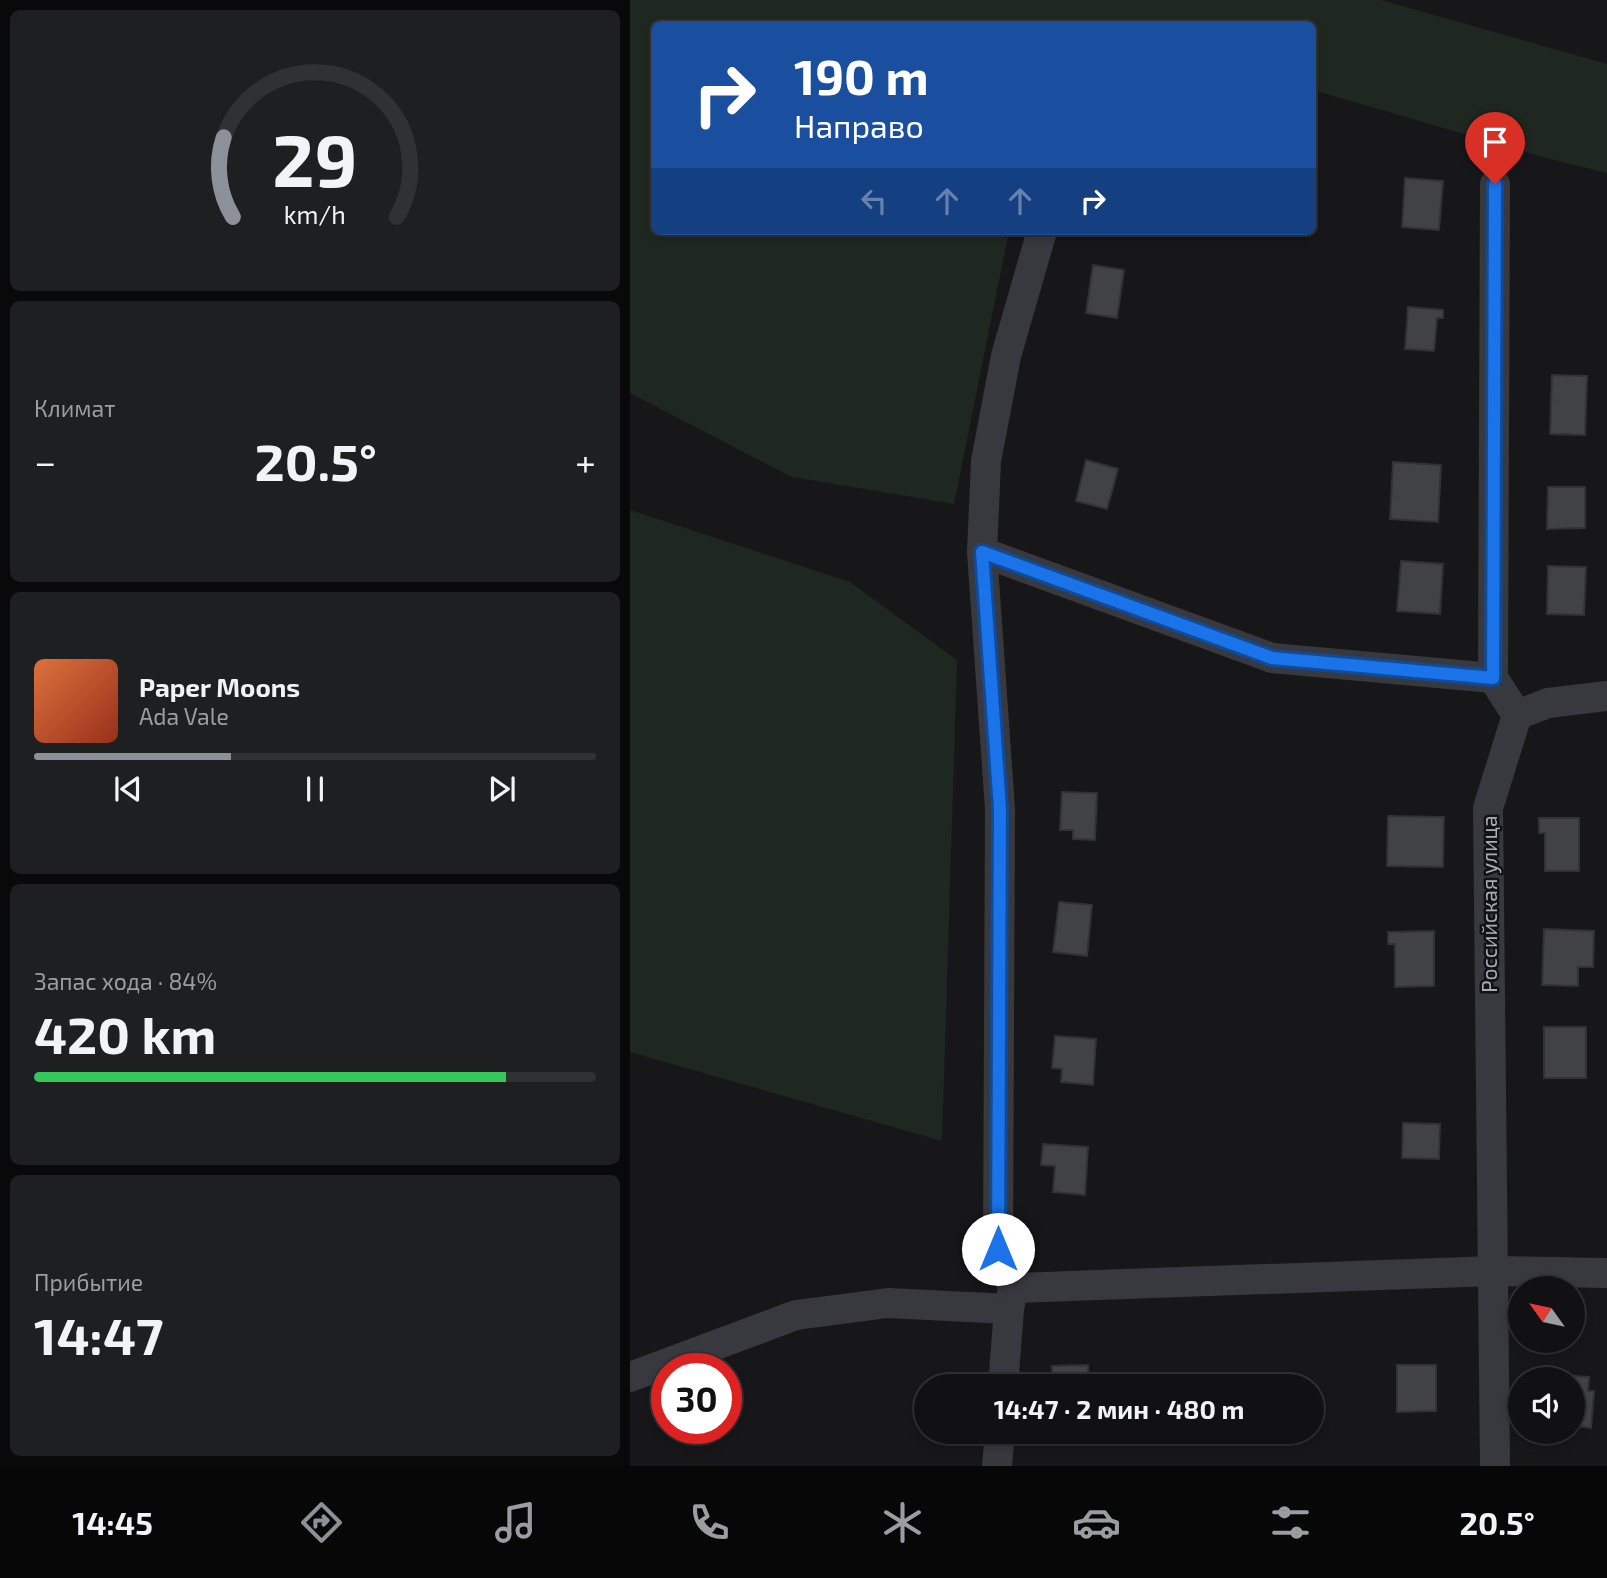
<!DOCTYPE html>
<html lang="ru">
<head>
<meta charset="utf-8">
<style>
	:root { --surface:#111113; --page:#1e1f21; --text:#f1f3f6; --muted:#9c9da0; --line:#303133; --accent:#8c9099 }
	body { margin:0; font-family:"Exo 2",sans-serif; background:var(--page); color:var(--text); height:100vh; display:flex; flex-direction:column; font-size:26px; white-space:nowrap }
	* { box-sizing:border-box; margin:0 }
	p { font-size:23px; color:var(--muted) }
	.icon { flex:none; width:38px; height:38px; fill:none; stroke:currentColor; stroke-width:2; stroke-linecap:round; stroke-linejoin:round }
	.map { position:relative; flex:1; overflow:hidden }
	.details { display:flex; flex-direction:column; gap:10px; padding:10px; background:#09090a; width:630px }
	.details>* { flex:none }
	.hud { position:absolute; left:21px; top:21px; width:665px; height:214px; border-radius:10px; box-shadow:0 4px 10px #0003,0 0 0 2px var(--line); background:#1a4fa0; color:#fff; overflow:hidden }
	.needle { width:46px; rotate:303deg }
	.fabs { position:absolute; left:878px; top:1276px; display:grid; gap:14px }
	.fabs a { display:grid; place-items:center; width:77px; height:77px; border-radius:50%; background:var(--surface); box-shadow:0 4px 10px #0003,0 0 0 2px var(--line); font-size:35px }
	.speed { position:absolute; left:21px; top:1353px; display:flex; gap:14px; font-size:35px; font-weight:700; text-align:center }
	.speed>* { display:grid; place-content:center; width:91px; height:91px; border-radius:50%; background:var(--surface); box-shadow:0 4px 10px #0003,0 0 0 2px var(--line); line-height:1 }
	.speed .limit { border:10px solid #d22; background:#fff; color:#111 }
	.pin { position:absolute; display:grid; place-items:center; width:60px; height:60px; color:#fff; margin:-72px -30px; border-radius:50% 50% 50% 0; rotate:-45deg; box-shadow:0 0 7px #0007 }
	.pin .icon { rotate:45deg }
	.me { position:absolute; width:77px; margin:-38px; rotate:0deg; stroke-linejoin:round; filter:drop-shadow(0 0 5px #0008) }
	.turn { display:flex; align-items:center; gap:24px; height:147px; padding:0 28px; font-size:32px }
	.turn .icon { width:91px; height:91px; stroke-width:2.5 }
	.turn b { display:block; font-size:49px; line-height:60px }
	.lanes { display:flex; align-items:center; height:66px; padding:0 28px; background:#0003; justify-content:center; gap:35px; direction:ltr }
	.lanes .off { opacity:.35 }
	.big { font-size:52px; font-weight:700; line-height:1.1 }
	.details .tile { flex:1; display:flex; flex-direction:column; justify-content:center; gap:10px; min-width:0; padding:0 24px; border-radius:10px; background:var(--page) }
	.details .dial { align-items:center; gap:0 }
	.dial svg { height:182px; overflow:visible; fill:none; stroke:var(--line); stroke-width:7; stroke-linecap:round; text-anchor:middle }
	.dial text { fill:var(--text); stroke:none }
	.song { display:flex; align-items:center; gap:21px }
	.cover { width:84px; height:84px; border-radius:10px; background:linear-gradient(135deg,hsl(20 70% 55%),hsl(10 70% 35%)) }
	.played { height:7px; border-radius:4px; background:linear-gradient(90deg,var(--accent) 35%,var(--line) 35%) }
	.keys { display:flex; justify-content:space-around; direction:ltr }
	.heat { display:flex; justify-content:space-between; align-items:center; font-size:38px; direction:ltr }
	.charge { height:10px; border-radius:5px; background:linear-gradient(90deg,#34c759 84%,var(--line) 0) }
	.trip { position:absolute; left:284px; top:1374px; width:410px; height:70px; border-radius:35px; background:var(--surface); box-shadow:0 4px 10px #0003,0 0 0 2px var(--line); font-weight:700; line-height:70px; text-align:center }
	.menu { display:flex; height:112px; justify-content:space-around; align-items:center; background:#070708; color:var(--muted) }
	.menu .icon { width:49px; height:49px }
	.menu .active { color:var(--accent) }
	.menu b { font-size:32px; color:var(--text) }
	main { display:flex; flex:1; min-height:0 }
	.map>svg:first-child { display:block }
	.green { fill:#1f2820 }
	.building { fill:#414246; stroke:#313136; stroke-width:2 }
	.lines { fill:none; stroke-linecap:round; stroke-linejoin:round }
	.minor { stroke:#38393f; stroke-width:30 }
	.route-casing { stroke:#114b97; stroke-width:18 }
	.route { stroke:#1a73e8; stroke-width:12 }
	.labels { text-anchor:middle; stroke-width:5; stroke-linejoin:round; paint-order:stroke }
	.street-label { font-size:21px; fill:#a8adba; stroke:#121214 }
</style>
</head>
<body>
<main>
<section class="details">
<div class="tile dial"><svg viewBox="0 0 100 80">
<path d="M14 69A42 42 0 1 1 86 69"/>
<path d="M14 69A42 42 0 0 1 10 34" stroke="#8c9099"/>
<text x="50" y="56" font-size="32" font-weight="700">29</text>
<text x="50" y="72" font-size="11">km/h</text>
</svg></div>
<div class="tile"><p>Климат</p>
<div class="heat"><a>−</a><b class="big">20.5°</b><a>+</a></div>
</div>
<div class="tile">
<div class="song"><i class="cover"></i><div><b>Paper Moons</b><p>Ada Vale</p></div></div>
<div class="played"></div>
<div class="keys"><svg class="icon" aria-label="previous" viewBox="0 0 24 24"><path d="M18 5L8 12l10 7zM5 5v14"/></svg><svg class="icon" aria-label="pause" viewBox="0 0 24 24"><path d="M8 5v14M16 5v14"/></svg><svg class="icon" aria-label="next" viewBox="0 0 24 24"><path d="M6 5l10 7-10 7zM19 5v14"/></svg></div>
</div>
<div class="tile"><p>Запас хода · 84%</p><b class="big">420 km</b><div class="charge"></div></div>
<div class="tile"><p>Прибытие</p><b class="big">14:47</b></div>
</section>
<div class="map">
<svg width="977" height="1466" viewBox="0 0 977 1466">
	<rect width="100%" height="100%" fill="#171719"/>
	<!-- green -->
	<g class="green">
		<polygon points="0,0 751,0 977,64 977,173 920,159 683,90 682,24 24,24 24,231 379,231 324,504 162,477 0,393"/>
		<polygon points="0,510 220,582 327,660 312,1141 0,1052"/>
	</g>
	<!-- building -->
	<g class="building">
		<polygon points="775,178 813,181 809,230 772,227"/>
		<polygon points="463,265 494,270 487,318 456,313"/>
		<polygon points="778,307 813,310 813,318 807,318 804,351 775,349"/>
		<polygon points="922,375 957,376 955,435 920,434"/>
		<polygon points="456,460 488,469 477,509 446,501"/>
		<polygon points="763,462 811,465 808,522 760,519"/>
		<polygon points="918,487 955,487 955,528 917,529"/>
		<polygon points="771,561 813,564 810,614 767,611"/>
		<polygon points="918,566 956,567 954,615 917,614"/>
		<polygon points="432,792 467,793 465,840 443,839 443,830 430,830"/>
		<polygon points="758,816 814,817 813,867 757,866"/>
		<polygon points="909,818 949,818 949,871 915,871 915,833 909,833"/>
		<polygon points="429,902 462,905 457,956 423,952"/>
		<polygon points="914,929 964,931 963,967 948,967 948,986 912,985"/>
		<polygon points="804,931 804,986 765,987 765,944 758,944 758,932"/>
		<rect x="914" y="1027" width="42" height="51"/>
		<polygon points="425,1036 466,1039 463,1085 431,1082 432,1069 422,1068"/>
		<polygon points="773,1123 810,1124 809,1159 772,1158"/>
		<polygon points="413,1144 458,1147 455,1195 423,1192 425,1166 411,1165"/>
		<polygon points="458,1365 459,1386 422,1386 422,1366"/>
		<polygon points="767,1365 806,1365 806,1411 767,1412"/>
		<polygon points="916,1374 959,1377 958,1391 964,1391 961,1428 943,1426 943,1379 916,1379"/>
	</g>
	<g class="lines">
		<!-- minor -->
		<g class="minor">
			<polyline points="352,552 642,658 863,678"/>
			<polyline points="887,715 918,703 977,696"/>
			<polyline points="383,1288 864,1271 977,1273"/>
			<polyline points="0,1377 166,1315 258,1303 379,1309"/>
			<polyline points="373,1386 379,1309 383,1288 368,1249 370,809 352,552 356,461 376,356 412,231"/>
			<polyline points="367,1466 370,1432"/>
			<polyline points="865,1466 858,808 887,715 863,678 865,184"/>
		</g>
	</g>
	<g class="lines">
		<defs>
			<polyline id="route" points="368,1249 370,809 352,552 642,658 863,678 865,184"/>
		</defs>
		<!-- route casing -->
		<use href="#route" class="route-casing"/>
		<!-- route -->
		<use href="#route" class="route"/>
	</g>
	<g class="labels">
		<!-- street labels -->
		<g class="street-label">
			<text transform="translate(860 904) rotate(-90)" y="7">Российская улица</text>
		</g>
	</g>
</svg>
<div class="fabs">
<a><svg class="needle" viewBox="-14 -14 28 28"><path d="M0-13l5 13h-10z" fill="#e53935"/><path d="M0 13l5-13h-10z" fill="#9c9da0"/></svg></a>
<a><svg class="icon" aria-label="sound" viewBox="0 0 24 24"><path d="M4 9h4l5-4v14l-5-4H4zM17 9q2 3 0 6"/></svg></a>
</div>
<div class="speed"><div class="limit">30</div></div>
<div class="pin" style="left:865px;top:184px;background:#d93025"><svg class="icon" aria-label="arrive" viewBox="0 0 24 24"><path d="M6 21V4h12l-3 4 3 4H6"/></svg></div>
<svg class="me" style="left:368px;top:1249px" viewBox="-20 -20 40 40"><circle r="19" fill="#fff"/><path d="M0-13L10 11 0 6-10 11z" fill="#1a73e8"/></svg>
<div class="trip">14:47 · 2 мин · 480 m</div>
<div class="hud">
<div class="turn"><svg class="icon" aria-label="right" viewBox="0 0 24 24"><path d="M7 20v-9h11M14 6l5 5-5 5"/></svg><div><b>190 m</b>Направо</div></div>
<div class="lanes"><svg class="icon off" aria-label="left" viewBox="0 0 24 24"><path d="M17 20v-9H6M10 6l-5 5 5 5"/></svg><svg class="icon off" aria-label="ahead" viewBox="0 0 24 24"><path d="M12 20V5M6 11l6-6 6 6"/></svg><svg class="icon off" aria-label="ahead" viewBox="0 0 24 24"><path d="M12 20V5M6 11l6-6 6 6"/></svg><svg class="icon" aria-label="right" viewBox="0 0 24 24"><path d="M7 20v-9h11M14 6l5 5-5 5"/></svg></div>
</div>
</div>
</main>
<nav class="menu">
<b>14:45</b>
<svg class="icon active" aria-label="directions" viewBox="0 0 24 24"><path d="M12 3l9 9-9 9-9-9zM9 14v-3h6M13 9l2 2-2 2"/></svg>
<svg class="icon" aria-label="music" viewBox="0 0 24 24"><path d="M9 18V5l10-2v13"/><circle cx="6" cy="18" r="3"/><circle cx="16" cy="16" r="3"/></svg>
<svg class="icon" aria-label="phone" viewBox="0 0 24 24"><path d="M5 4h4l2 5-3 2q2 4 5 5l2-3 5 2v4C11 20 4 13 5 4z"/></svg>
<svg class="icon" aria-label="climate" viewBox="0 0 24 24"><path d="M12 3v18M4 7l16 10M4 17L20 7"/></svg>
<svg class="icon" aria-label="car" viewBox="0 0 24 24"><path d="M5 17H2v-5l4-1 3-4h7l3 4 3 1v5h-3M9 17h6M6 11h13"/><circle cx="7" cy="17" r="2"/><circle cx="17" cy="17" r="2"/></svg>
<svg class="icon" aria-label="filters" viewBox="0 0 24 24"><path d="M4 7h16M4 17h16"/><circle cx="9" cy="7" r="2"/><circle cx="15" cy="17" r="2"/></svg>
<b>20.5°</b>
</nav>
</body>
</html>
